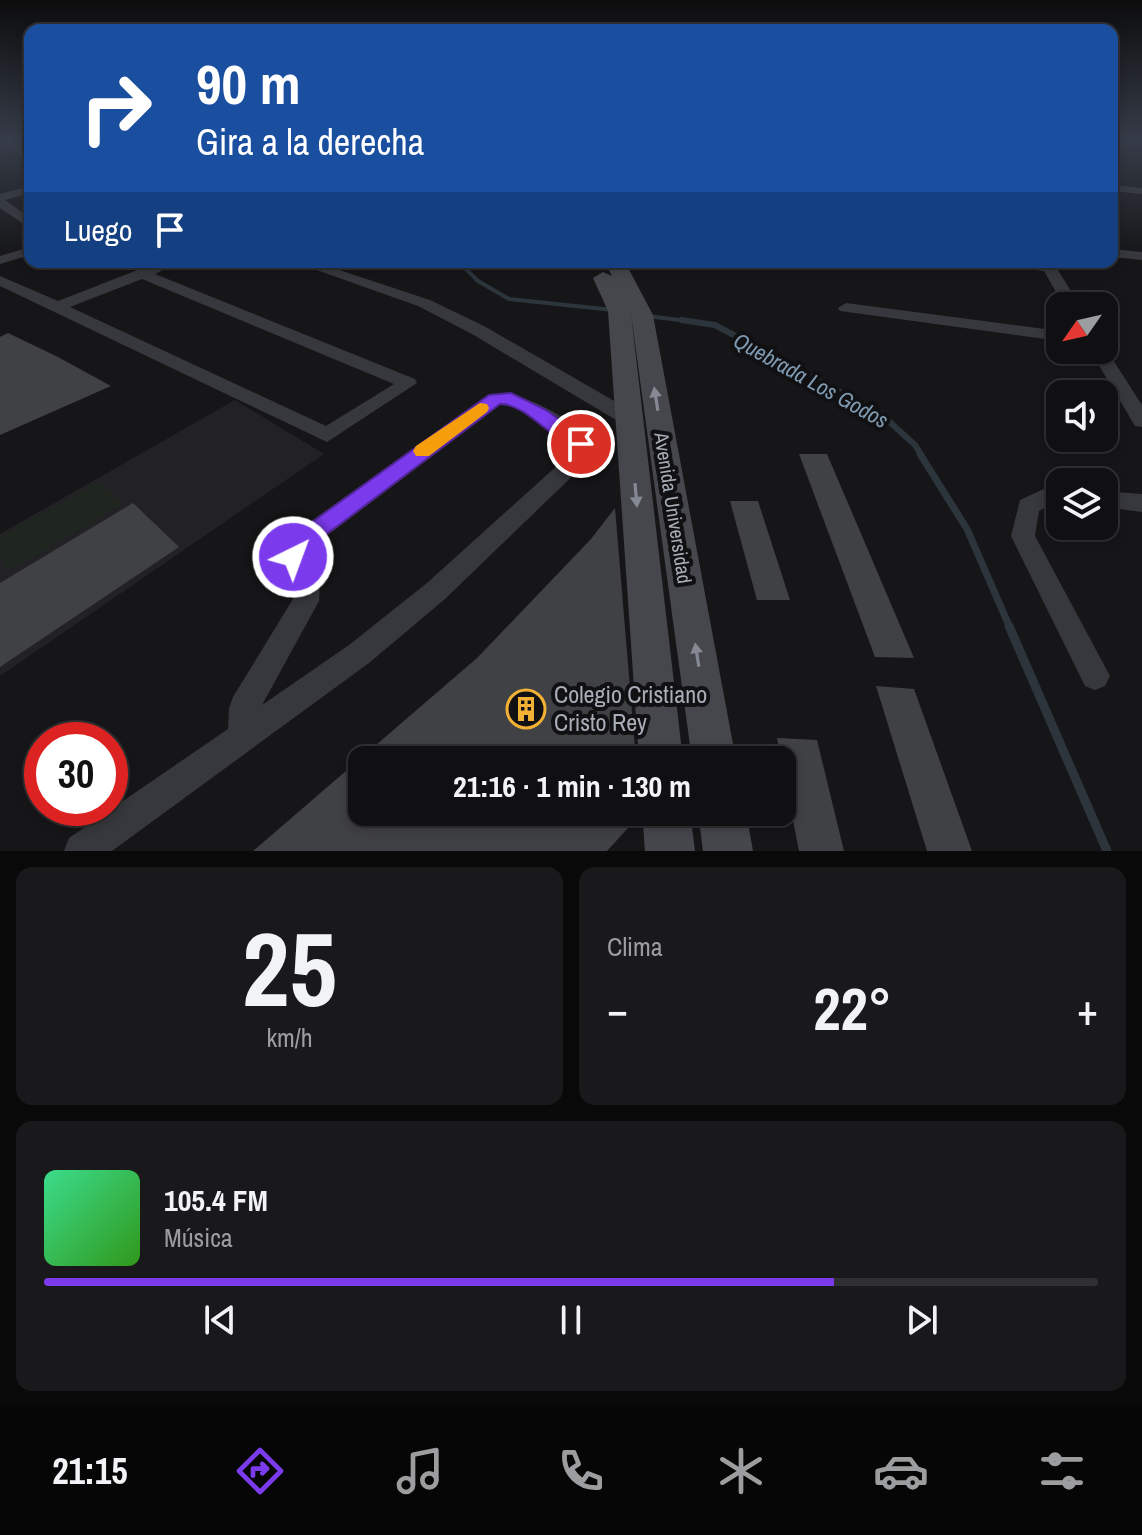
<!DOCTYPE html>
<html lang="es">
<head>
<meta charset="utf-8">
<style>
	:root { --surface:#101012; --page:#19191b; --text:#f1f3f6; --muted:#9c9d9f; --line:#303032; --accent:#7c3aed }
	body { margin:0; font-family:"Archivo Narrow",sans-serif; background:var(--page); color:var(--text); height:100vh; display:flex; flex-direction:column; font-size:30px; white-space:nowrap }
	* { box-sizing:border-box; margin:0 }
	p { font-size:26px; color:var(--muted) }
	.icon { flex:none; width:44px; height:44px; fill:none; stroke:currentColor; stroke-width:2; stroke-linecap:round; stroke-linejoin:round }
	.map { position:relative; height:851px; overflow:hidden }
	.details { display:flex; flex-direction:column; gap:16px; padding:16px; background:#09090a; flex:1 }
	.details>* { flex:none }
	.banner { position:absolute; left:24px; top:24px; width:1094px; height:244px; border-radius:16px; box-shadow:0 4px 12px #0003,0 0 0 2px var(--line); background:#1a4fa0; color:#fff; overflow:hidden }
	.needle { width:52px; rotate:236deg }
	.fabs { position:absolute; left:1046px; top:292px; display:grid; gap:16px }
	.fabs a { display:grid; place-items:center; width:72px; height:72px; border-radius:16px; background:var(--surface); box-shadow:0 4px 12px #0003,0 0 0 2px var(--line); font-size:40px }
	.speed { position:absolute; left:24px; top:722px; display:flex; gap:16px; font-size:40px; font-weight:700; text-align:center }
	.speed>* { display:grid; place-content:center; width:104px; height:104px; border-radius:50%; background:var(--surface); box-shadow:0 4px 12px #0003,0 0 0 2px var(--line); line-height:1 }
	.speed .limit { border:12px solid #d22; background:#fff; color:#111 }
	.pin { position:absolute; display:grid; place-items:center; width:68px; height:68px; color:#fff; margin:-34px; border:4px solid #fff; border-radius:50%; box-shadow:0 2px 8px #0007 }
	.me { position:absolute; width:88px; margin:-44px; rotate:42deg; stroke-linejoin:round; filter:drop-shadow(0 0 6px #0008) }
	.turn { display:flex; align-items:center; gap:28px; height:168px; padding:0 40px; font-size:36px }
	.turn .icon { width:104px; height:104px; stroke-width:2.5 }
	.turn b { display:block; font-size:56px; line-height:68px }
	.then { display:flex; align-items:center; height:76px; padding:0 40px; background:#0003; gap:16px; font-size:30px }
	.big { font-size:60px; font-weight:700; line-height:1.1 }
	.details .card { flex:1; display:flex; flex-direction:column; justify-content:center; gap:12px; min-width:0; padding:0 28px; border-radius:16px; background:var(--page) }
	.details .dial { align-items:center; gap:0 }
	.dial b { font-size:104px; line-height:1 }
	.song { display:flex; align-items:center; gap:24px }
	.cover { width:96px; height:96px; border-radius:12px; background:linear-gradient(135deg,hsl(150 70% 55%),hsl(110 70% 35%)) }
	.played { height:8px; border-radius:4px; background:linear-gradient(90deg,var(--accent) 75%,var(--line) 75%) }
	.keys { display:flex; justify-content:space-around; direction:ltr }
	.heat { display:flex; justify-content:space-between; align-items:center; font-size:44px; direction:ltr }
	.details .tiles { flex:1; display:grid; gap:16px; grid-template-columns:1fr 1fr }
	.card:last-child { grid-column:span 2 }
	.trip { position:absolute; left:348px; top:746px; width:448px; height:80px; border-radius:16px; background:var(--surface); box-shadow:0 4px 12px #0003,0 0 0 2px var(--line); font-weight:700; line-height:80px; text-align:center }
	.tab-bar { display:flex; height:128px; justify-content:space-around; align-items:center; background:#060607; color:var(--muted) }
	.tab-bar .icon { width:56px; height:56px }
	.tab-bar .selected { color:var(--accent) }
	.tab-bar b { font-size:36px; color:var(--text) }
	.map>svg:first-child { display:block }
	.built { fill:#222225 }
	.green { fill:#1e261f }
	.lines { fill:none; stroke-linecap:round; stroke-linejoin:round }
	.stream-far3 { stroke:#2c353c; stroke-width:4 }
	.stream-far2 { stroke:#2c353c; stroke-width:6 }
	.stream-far1 { stroke:#2c353c; stroke-width:7 }
	.stream { stroke:#2c353c; stroke-width:9 }
	.building { fill:#404145 }
	.street { fill:#37383d; fill-rule:evenodd }
	.secondary { fill:#45474d; fill-rule:evenodd }
	.oneway { fill:#858993 }
	.route { fill:#7c3aed; stroke:#51269a; stroke-width:2 }
	.slow { fill:#f59e0b }
	.labels { text-anchor:middle; stroke-width:8; stroke-linejoin:round; paint-order:stroke }
	.street-label { font-size:20px; fill:#a8adb8; stroke:#111113 }
	.water-label { font-size:22px; font-style:italic; fill:#7f9bb3; stroke:#111113 }
	.near-poi-label { font-size:24px; fill:#a8adb8; stroke:#111113; text-anchor:start }
</style>
</head>
<body>
<div class="map">
<svg width="1142" height="851" viewBox="0 0 1142 851">
	<rect width="100%" height="100%" fill="#161618"/>
	<!-- built -->
	<polygon class="built" points="235,400 324,454 0,676 0,534"/>
	<!-- green -->
	<polygon class="green" points="99,482 122,504 10,570 0,558 0,537"/>
	<g class="lines">
		<!-- stream-far3 -->
		<g class="stream-far3">
			<polyline points="459,262 478,281 509,299 613,310"/>
			<polyline points="647,316 696,322"/>
		</g>
		<!-- stream-far2 -->
		<polyline class="stream-far2" points="681,320 715,325 881,414 915,445 922,456"/>
		<!-- stream-far1 -->
		<polyline class="stream-far1" points="920,454 967,529 1010,628"/>
		<!-- stream -->
		<polyline class="stream" points="1009,626 1107,851"/>
	</g>
	<!-- building -->
	<g class="building">
		<polygon points="8,333 58,357 111,386 0,435 0,337"/>
		<polygon points="799,454 827,454 914,658 875,657"/>
		<polygon points="730,501 758,501 790,600 757,600"/>
		<polygon points="133,503 179,547 0,667 0,583"/>
		<polygon points="615,508 636,760 362,760 362,812 639,812 639,816 607,851 253,851 477,658 591,539"/>
		<polygon points="876,686 914,689 972,851 927,851"/>
		<polygon points="777,738 817,740 844,851 799,851"/>
	</g>
	<g class="lines">
		<!-- street -->
		<g class="street">
			<polygon points="0,140 7,140 30,153 30,160 0,143"/>
			<polygon points="1112,185 1142,188 1142,194 1112,191"/>
			<polygon points="30,186 30,193 5,200 30,218 30,228 0,208 0,194"/>
			<polygon points="30,247 30,255 0,264 0,256"/>
			<polygon points="1112,249 1142,252 1142,260 1112,257"/>
			<path d="M158,262h20l-23,12 260,105 2,4 -90,59 -327,-156v-10l58,25zM142,279l252,105 -68,42 -256,-119z"/>
			<polygon points="294,262 315,262 430,300 484,326 635,413 638,418 628,424 621,423 472,334 418,306"/>
			<polygon points="993,262 1053,262 1080,306 1064,306 1044,271 1000,266"/>
			<polygon points="846,303 1060,331 1060,341 840,311 838,308"/>
			<polygon points="1104,346 1142,405 1142,427 1135,426 1090,350 1104,350"/>
			<path d="M506,393c27,6 79,30 87,58l-7,12 -141,136 -76,64 -257,188h-48l5,-13 159,-109 1,-21 4,-11 60,-98 1,-15 -13,-27 8,-20 199,-142zM500,405c26,0 52,25 71,42v6l-144,130 -78,62 -87,60 57,-104 1,-17 -15,-27 3,-7z"/>
			<polygon points="1050,486 1060,487 1060,503 1053,503 1039,511 1035,536 1110,676 1105,686 1095,690 1085,686 1011,536 1020,500"/>
			<polygon points="1104,491 1142,494 1142,512 1104,507"/>
		</g>
		<!-- secondary -->
		<g class="secondary">
			<polygon points="605,262 625,262 653,315 736,760 692,760 631,314 683,760 639,760 608,311 593,278 603,272 612,276"/>
			<polygon points="642,812 690,812 695,851 645,851"/>
			<polygon points="698,812 746,812 753,851 703,851"/>
		</g>
	</g>
	<!-- one-way arrows -->
	<defs><path id="oneway-solid" d="M-6-.8H1V-3.2L6.5 0L1 3.2V.8H-6Z" transform="scale(2)"/></defs>
	<g class="oneway">
		<use href="#oneway-solid" transform="translate(656 399) rotate(-99)"/>
		<use href="#oneway-solid" transform="translate(636 495) rotate(85)"/>
		<use href="#oneway-solid" transform="translate(697 655) rotate(-99)"/>
	</g>
	<!-- sky -->
	<linearGradient id="sky" x2="0" y2="1"><stop stop-color="#0c0c0d"/><stop offset="0.54" stop-color="#363c48"/><stop offset="1" stop-color="#363c48" stop-opacity="0"/></linearGradient>
	<rect width="1142" height="259" fill="url(#sky)"/>
	<!-- route -->
	<path class="route" d="M511,393l35,17 42,30 2,4 -2,5c-25,7 -58,-46 -88,-45l-193,145 -6,14 -8,3 -8,-3 -3,-6 9,-20 198,-142z"/>
	<!-- slow -->
	<polygon class="slow" points="480,403 487,404 489,408 487,412 429,456 416,456 413,451 416,446"/>
	<!-- icons -->
	<defs>
		<symbol id="building-ring" viewBox="-11 -11 22 22"><circle r="9.5" fill="#111113" stroke="#f2b134" stroke-width="1.5"/><path d="M-4-6H4V6H1V3H-1V6H-4ZM-2.5-4.3h1.7v1.8h-1.7ZM.8-4.3h1.7v1.8H.8ZM-2.5-1h1.7V.8h-1.7ZM.8-1h1.7V.8H.8Z" fill="#f2b134"/></symbol>
	</defs>
	<g fill-rule="evenodd">
		<use href="#building-ring" x="504" y="687" width="44" height="44"/>
	</g>
	<g class="labels">
		<!-- street labels -->
		<g class="street-label">
			<text transform="translate(673 508) rotate(81)" y="7">Avenida Universidad</text>
		</g>
		<!-- water labels -->
		<g class="water-label">
			<text transform="translate(811 380) rotate(29)" y="8">Quebrada Los Godos</text>
		</g>
		<!-- near-poi labels -->
		<g class="near-poi-label">
			<text x="554" y="703">Colegio Cristiano<tspan x="554" dy="28">Cristo Rey</tspan></text>
		</g>
	</g>
</svg>
<div class="fabs">
<a><svg class="needle" viewBox="-14 -14 28 28"><path d="M0-13l5 13h-10z" fill="#e53935"/><path d="M0 13l5-13h-10z" fill="#9c9d9f"/></svg></a>
<a><svg class="icon" aria-label="sound" viewBox="0 0 24 24"><path d="M4 9h4l5-4v14l-5-4H4zM17 9q2 3 0 6"/></svg></a>
<a><svg class="icon" aria-label="layers" viewBox="0 0 24 24"><path d="M12 4l9 5-9 5-9-5zM3 14l9 5 9-5"/></svg></a>
</div>
<div class="speed"><div class="limit">30</div></div>
<div class="pin" style="left:581px;top:444px;background:#d93025"><svg class="icon" aria-label="arrive" viewBox="0 0 24 24"><path d="M6 21V4h12l-3 4 3 4H6"/></svg></div>
<svg class="me" style="left:293px;top:557px" viewBox="-20 -20 40 40"><circle r="17" fill="#7c3aed" stroke="#fff" stroke-width="3"/><path d="M0-11L8 9 0 5-8 9z" fill="#fff"/></svg>
<div class="trip">21:16 · 1 min · 130 m</div>
<div class="banner">
<div class="turn"><svg class="icon" aria-label="right" viewBox="0 0 24 24"><path d="M7 20v-9h11M14 6l5 5-5 5"/></svg><div><b>90 m</b>Gira a la derecha</div></div>
<div class="then">Luego<svg class="icon" aria-label="arrive" viewBox="0 0 24 24"><path d="M6 21V4h12l-3 4 3 4H6"/></svg></div>
</div>
</div>
<section class="details">
<div class="tiles">
<div class="card dial"><b>25</b><p>km/h</p></div>
<div class="card"><p>Clima</p>
<div class="heat"><a>−</a><b class="big">22°</b><a>+</a></div>
</div>
<div class="card">
<div class="song"><i class="cover"></i><div><b>105.4 FM</b><p>Música</p></div></div>
<div class="played"></div>
<div class="keys"><svg class="icon" aria-label="previous" viewBox="0 0 24 24"><path d="M18 5L8 12l10 7zM5 5v14"/></svg><svg class="icon" aria-label="pause" viewBox="0 0 24 24"><path d="M8 5v14M16 5v14"/></svg><svg class="icon" aria-label="next" viewBox="0 0 24 24"><path d="M6 5l10 7-10 7zM19 5v14"/></svg></div>
</div>
</div>
</section>
<nav class="tab-bar">
<b>21:15</b>
<svg class="icon selected" aria-label="directions" viewBox="0 0 24 24"><path d="M12 3l9 9-9 9-9-9zM9 14v-3h6M13 9l2 2-2 2"/></svg>
<svg class="icon" aria-label="music" viewBox="0 0 24 24"><path d="M9 18V5l10-2v13"/><circle cx="6" cy="18" r="3"/><circle cx="16" cy="16" r="3"/></svg>
<svg class="icon" aria-label="phone" viewBox="0 0 24 24"><path d="M5 4h4l2 5-3 2q2 4 5 5l2-3 5 2v4C11 20 4 13 5 4z"/></svg>
<svg class="icon" aria-label="climate" viewBox="0 0 24 24"><path d="M12 3v18M4 7l16 10M4 17L20 7"/></svg>
<svg class="icon" aria-label="car" viewBox="0 0 24 24"><path d="M5 17H2v-5l4-1 3-4h7l3 4 3 1v5h-3M9 17h6M6 11h13"/><circle cx="7" cy="17" r="2"/><circle cx="17" cy="17" r="2"/></svg>
<svg class="icon" aria-label="filters" viewBox="0 0 24 24"><path d="M4 7h16M4 17h16"/><circle cx="9" cy="7" r="2"/><circle cx="15" cy="17" r="2"/></svg>
</nav>
</body>
</html>
